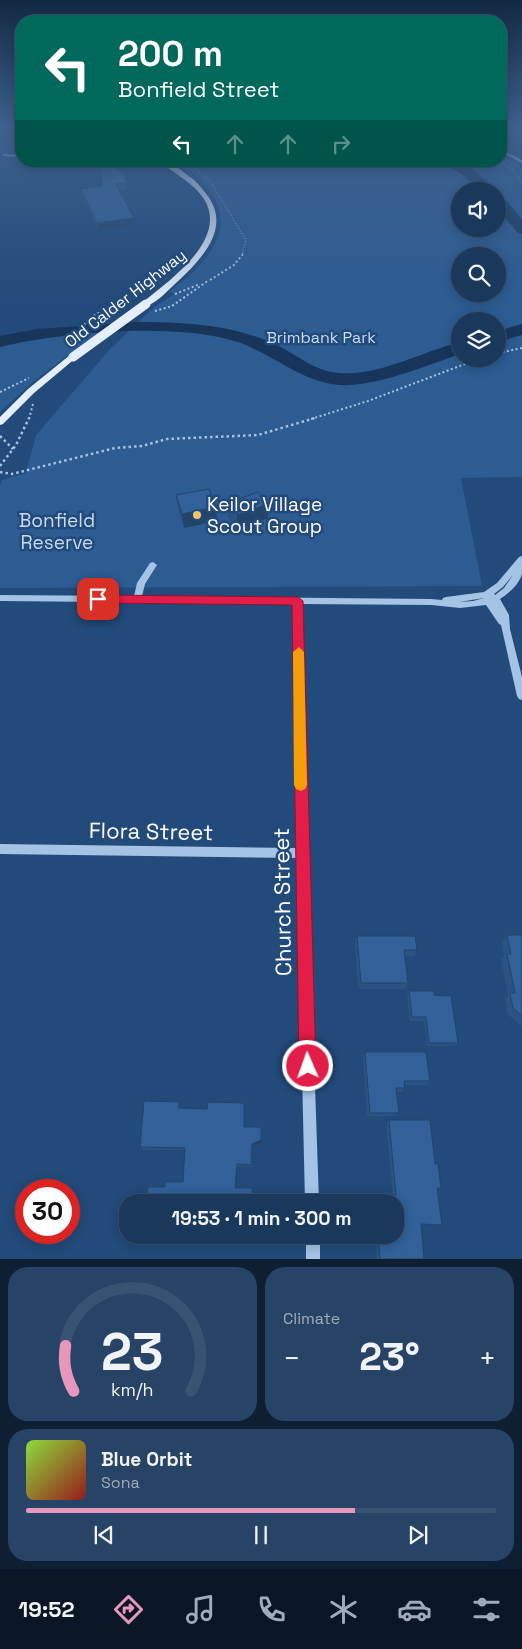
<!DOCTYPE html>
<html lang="en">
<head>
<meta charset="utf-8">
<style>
	:root { --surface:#1a385c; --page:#274365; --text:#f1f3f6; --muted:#9facbb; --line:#385272; --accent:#e797bd }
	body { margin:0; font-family:"Space Grotesk",sans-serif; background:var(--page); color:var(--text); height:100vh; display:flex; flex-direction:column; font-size:19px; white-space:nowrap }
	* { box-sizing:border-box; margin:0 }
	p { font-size:16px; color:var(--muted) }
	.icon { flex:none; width:28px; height:28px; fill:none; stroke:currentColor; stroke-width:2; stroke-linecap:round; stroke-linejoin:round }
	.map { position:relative; height:1259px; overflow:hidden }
	.sheet { display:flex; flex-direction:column; gap:8px; padding:8px; background:#0e1f33; flex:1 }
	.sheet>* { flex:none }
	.top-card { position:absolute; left:15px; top:15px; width:492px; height:152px; border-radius:20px; box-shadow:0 2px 12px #0003,0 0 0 1px var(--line); background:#00695c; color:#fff; overflow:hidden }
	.buttons { position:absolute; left:451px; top:182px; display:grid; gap:10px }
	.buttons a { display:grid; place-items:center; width:55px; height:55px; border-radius:50%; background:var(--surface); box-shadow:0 2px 12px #0003,0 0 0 1px var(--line); font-size:25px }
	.speed { position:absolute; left:15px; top:1179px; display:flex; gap:10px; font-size:25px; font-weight:700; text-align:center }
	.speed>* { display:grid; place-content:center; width:65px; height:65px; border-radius:50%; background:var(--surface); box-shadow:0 2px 12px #0003,0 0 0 1px var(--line); line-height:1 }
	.speed .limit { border:8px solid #d22; background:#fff; color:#111 }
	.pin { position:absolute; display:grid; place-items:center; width:42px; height:42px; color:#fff; margin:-21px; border-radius:10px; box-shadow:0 2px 8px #0006 }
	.me { position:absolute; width:55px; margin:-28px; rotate:358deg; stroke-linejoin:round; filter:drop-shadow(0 0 4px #0008) }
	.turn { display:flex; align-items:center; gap:18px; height:105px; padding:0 20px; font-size:22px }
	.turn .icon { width:65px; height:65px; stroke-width:2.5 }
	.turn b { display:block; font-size:35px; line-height:42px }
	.lanes { display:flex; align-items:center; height:48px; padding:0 20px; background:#0003; justify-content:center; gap:25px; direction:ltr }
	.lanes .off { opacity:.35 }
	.big { font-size:38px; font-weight:700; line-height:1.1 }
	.sheet .widget { flex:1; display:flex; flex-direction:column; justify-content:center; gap:8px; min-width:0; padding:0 18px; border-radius:20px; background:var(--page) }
	.sheet .dial { align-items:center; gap:0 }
	.dial svg { height:130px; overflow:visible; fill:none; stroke:var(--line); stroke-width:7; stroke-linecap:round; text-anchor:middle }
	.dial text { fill:var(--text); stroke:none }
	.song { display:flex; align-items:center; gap:15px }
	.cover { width:60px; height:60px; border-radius:8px; background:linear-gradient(135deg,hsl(90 70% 55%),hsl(0 70% 35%)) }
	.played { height:5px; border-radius:2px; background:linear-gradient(90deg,var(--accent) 70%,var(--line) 70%) }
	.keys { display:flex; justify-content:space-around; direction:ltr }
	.heat { display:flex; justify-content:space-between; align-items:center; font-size:28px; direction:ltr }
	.sheet .tiles { flex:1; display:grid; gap:8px; grid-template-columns:1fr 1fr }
	.widget:last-child { grid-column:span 2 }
	.trip { position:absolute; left:119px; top:1194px; width:285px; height:50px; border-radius:20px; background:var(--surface); box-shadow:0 2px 12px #0003,0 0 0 1px var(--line); font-weight:700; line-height:50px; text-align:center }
	.dock { display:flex; height:80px; justify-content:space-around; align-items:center; background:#0a1625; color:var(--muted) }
	.dock .icon { width:35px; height:35px }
	.dock .active { color:var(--accent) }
	.dock b { font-size:22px; color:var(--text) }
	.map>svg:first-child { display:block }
	.green { fill:#2c5c92; fill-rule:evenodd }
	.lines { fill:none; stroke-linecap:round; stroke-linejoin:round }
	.river { fill:#17355a; fill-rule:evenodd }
	.path-far2 { stroke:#a4c3e5; stroke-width:1; stroke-dasharray:1 2; stroke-linecap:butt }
	.path-far1 { stroke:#a4c3e5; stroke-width:2; stroke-dasharray:2 2.5; stroke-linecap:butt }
	.path { stroke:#a4c3e5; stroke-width:2.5; stroke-dasharray:2.5 3; stroke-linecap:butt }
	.minor { fill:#a4c3e5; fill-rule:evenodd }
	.major { fill:#e4eefd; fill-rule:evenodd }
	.major-bridge { stroke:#e4eefd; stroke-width:9 }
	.wall { fill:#2a5383 }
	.shaded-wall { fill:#22446a }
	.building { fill:#316198; stroke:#22446a }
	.route { fill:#e11d48; stroke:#92132f }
	.slow { fill:#f59e0b }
	.poi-dot { fill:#f1c666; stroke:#224a7a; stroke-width:2 }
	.labels { text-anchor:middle; stroke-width:5; stroke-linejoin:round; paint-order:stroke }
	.far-street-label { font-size:16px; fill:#fff; stroke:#224a7a }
	.far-park-label { font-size:16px; fill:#c7dcf4; stroke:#224a7a }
	.poi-label { font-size:19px; fill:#fff; stroke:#224a7a; text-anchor:start }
	.park-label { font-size:19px; fill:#c7dcf4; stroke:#224a7a }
	.near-street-label { font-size:22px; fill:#fff; stroke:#224a7a }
</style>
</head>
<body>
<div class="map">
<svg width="522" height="1259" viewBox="0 0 522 1259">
	<rect width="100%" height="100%" fill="#224a7a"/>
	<!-- green -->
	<g class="green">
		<path d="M501,154l21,14v309l-61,1 21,108 -482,2v-103l2,-5 24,-7 10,-38 74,-86 43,-41 21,-14 -5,-2c35,-26 75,-65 35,-108 -8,-9 -20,-16 -31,-23h328zM460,191h38v38h-38zM460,256h38v38h-38zM460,321h38v38h-38z"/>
		<polygon points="103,329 34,381 0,412 0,342 34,335"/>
	</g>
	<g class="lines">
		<!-- river -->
		<g class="river">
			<polygon points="442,161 458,161 474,170 497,191 482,191 464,176"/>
			<polygon points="498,196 503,197 522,219 522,234 517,232 498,209"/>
			<path d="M136,322c46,0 92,2 134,20 23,9 44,30 69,31 41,3 82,-21 121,-31v12c-35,12 -84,33 -121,31 -37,-3 -67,-31 -101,-43 -62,-20 -175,-10 -238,5v-11l37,-7z"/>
			<polygon points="522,324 522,335 498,342 498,331"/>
		</g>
		<!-- path-far2 -->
		<g class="path-far2">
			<polyline points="185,161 210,181 246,240 242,255"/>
			<polyline points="500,161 514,171 522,183"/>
		</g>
		<!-- path-far1 -->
		<g class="path-far1">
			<polyline points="210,280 234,265 243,254"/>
			<polyline points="175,294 200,284"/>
			<polyline points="155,311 172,306 209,280"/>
			<path d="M67,346c15,-19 26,-39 53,-37"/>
			<polyline points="498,353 522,348"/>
			<polyline points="0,392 29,378"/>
			<polyline points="29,419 33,404"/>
			<polyline points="311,419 368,401 478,359"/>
		</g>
		<!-- path -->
		<g class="path">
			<polyline points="0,436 13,449"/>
			<polyline points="0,466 16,445 29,418"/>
			<polyline points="0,472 12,474 115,448 142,446 167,439 258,435 315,418"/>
		</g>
		<!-- minor -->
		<g class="minor">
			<polygon points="501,149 522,160 522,163 501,152"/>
			<polygon points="2,154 21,155 21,157 4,156"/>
			<path d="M522,556c0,5 0,12 0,17 -2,11 -13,20 -22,26l9,16 1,14 12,48v23l-3,-1 -2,-3 -16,-71 -2,-1 -13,-19 -26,3 -29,-3 -130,-1 6,249 12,349h-14l-8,-344 -297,-4v-10l297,4 -4,-244 -293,-3v-6l134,1 3,-13 13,-20 3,-1 4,3 -12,19 -3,12 289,3 11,1 1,-2 3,-1 38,-5 13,-9 22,-26zM513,575l-9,13 -9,7 -1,-1 9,-7zM484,598l-11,3 -14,1z"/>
			<rect x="306" y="1235" width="14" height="24"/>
		</g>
		<!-- major -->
		<g class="major">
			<path d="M160,161c12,0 20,9 30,16 5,3 9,8 13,13 32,35 0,68 -27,93 -9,8 -19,20 -30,23l-4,-2 1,-2c27,-22 86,-63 61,-103 -11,-17 -30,-25 -44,-38z"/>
			<polygon points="70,355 77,357 34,393 3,424 0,425 0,417 28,389"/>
		</g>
		<!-- major-bridge -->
		<polyline class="major-bridge" points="73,357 146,304"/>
	</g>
	<!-- wall -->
	<g class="wall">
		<polygon points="124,173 127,190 119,190 135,225 98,230 83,196 81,189 102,186"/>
		<polygon points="176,495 217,521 184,528 178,509"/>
		<polygon points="228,503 268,504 268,518 237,529 228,517"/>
		<polygon points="507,935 522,935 522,1026 507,1014 505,998 508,995 501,960 504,956 502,942"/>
		<polygon points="357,936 417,950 414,956 405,956 408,983 405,989 358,989 355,943"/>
		<polygon points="409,991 434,995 458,1043 455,1046 427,1046 424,1021 410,1021 407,995"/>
		<polygon points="365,1052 430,1081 426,1085 404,1085 405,1088 401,1092 397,1092 399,1113 395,1116 367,1116 363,1056"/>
		<polygon points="244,1103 244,1127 261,1127 261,1143 252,1146 252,1167 237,1166 165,1187 183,1182 185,1150 143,1150 140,1147 181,1105 181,1108 207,1109"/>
		<polygon points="389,1120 435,1164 441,1188 438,1189 442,1225 421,1225 424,1259 377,1259 375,1235 395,1235 395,1202 378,1202 377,1197 380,1195 393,1195 386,1123"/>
	</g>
	<!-- shaded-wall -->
	<g class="shaded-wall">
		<polygon points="134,218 135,225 98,230 97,223"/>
		<polygon points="268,504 268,518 237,529 237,515"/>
		<polygon points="216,507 217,521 184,528 182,514"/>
		<polygon points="261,1140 261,1143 252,1146 252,1167 252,1144"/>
		<polygon points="237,1164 237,1166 236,1190 235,1188"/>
	</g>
	<!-- building -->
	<g class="building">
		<polygon points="110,165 124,173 126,183 116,184 134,218 97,223 81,189 102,186 100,168"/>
		<polygon points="209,489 216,507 182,514 176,495"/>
		<polygon points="258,492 268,504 237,515 228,503"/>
		<polygon points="507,935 522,935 522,1016 513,1008 510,993 515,993 507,954 511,954"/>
		<polygon points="357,936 415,936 417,950 404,950 408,983 361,983"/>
		<polygon points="409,991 434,991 434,995 451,996 458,1043 429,1043 426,1017 412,1017"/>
		<polygon points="365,1052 426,1052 430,1081 404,1081 405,1088 396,1088 399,1113 370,1113"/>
		<polygon points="144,1101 179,1102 179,1108 207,1109 208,1102 244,1103 244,1127 261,1127 261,1140 252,1144 251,1165 237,1164 235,1188 252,1188 252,1202 146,1202 148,1187 165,1187 165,1182 183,1182 185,1148 140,1147"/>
		<polygon points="389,1120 430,1120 435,1164 438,1164 441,1188 437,1188 442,1225 421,1224 424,1259 380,1259 378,1235 395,1235 395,1202 381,1202 380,1195 396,1195"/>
		<polygon points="144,1235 161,1235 161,1237 143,1236"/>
		<rect x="234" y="1235" width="17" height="3"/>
	</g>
	<!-- sky -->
	<linearGradient id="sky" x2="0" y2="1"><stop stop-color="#132943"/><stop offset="0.42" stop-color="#3e608d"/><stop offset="1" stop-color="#3e608d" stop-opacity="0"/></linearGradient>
	<rect width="522" height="303" fill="url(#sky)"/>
	<!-- route -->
	<polygon class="route" points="98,595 298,597 303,601 316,1066 314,1072 308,1075 302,1072 299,1066 292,605 98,603 92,599"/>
	<!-- slow -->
	<polygon class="slow" points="299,647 304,652 307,785 305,789 301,791 296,789 294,785 293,652"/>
	<!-- markers -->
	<circle class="poi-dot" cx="197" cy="515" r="5"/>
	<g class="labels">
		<!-- far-street labels -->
		<g class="far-street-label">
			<text transform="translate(125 298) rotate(-38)" y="6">Old Calder Highway</text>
		</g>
		<!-- far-park labels -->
		<g class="far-park-label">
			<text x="321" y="343">Brimbank Park</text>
		</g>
		<!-- poi labels -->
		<g class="poi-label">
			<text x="207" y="511">Keilor Village<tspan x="207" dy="22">Scout Group</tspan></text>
		</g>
		<!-- park labels -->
		<g class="park-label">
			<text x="57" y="527">Bonfield<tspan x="57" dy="22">Reserve</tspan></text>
		</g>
		<!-- near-street labels -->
		<g class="near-street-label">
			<text transform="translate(151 831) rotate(1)" y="8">Flora Street</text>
			<text transform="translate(282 902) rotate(-91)" y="8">Church Street</text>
		</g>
	</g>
</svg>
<div class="buttons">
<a><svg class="icon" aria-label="sound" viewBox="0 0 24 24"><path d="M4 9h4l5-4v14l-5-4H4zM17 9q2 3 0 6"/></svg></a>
<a><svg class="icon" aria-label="search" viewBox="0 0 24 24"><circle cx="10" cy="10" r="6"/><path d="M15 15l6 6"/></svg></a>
<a><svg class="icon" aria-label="layers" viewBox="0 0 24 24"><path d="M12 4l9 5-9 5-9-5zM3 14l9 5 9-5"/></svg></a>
</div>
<div class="speed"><div class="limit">30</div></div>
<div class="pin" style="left:98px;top:599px;background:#d93025"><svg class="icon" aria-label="arrive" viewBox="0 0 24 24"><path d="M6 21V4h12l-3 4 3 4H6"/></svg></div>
<svg class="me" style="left:308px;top:1066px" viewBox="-20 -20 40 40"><circle r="17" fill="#e11d48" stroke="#fff" stroke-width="3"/><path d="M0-11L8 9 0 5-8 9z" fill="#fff"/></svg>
<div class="trip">19:53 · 1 min · 300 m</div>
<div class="top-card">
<div class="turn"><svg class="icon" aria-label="left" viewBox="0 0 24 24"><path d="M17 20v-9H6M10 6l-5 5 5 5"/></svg><div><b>200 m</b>Bonfield Street</div></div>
<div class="lanes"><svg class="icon" aria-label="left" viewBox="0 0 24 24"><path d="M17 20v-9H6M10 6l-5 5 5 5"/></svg><svg class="icon off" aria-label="ahead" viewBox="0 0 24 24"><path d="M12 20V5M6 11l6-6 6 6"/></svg><svg class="icon off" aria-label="ahead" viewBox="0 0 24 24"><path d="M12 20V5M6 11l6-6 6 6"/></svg><svg class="icon off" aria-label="right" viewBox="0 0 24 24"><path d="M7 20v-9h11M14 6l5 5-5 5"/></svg></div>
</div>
</div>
<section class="sheet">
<div class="tiles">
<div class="widget dial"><svg viewBox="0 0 100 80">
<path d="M14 69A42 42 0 1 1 86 69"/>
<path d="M14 69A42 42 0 0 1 9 41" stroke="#e797bd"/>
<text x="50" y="56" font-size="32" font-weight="700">23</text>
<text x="50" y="72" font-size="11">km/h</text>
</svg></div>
<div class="widget"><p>Climate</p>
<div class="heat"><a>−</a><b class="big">23°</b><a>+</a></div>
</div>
<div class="widget">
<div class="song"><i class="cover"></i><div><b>Blue Orbit</b><p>Sona</p></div></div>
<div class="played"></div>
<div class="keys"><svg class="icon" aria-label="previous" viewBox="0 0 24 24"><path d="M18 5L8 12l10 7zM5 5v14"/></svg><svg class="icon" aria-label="pause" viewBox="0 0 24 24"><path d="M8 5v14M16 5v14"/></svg><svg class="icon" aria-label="next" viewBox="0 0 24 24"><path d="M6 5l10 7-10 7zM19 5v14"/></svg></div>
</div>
</div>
</section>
<nav class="dock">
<b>19:52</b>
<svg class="icon active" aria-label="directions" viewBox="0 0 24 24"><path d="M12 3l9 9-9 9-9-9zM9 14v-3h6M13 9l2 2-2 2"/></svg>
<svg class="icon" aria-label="music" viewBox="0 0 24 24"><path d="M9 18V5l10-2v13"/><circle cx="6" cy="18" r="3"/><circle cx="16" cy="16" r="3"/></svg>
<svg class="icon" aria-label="phone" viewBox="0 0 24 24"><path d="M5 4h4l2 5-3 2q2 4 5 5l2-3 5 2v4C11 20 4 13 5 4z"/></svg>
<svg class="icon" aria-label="climate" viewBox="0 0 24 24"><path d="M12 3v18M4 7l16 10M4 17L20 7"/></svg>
<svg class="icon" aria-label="car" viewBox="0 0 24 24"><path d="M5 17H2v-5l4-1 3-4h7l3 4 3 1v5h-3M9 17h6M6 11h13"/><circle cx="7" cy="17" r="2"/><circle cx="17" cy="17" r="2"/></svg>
<svg class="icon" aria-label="filters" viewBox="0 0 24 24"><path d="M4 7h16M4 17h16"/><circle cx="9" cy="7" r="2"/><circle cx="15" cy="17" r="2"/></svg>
</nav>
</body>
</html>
